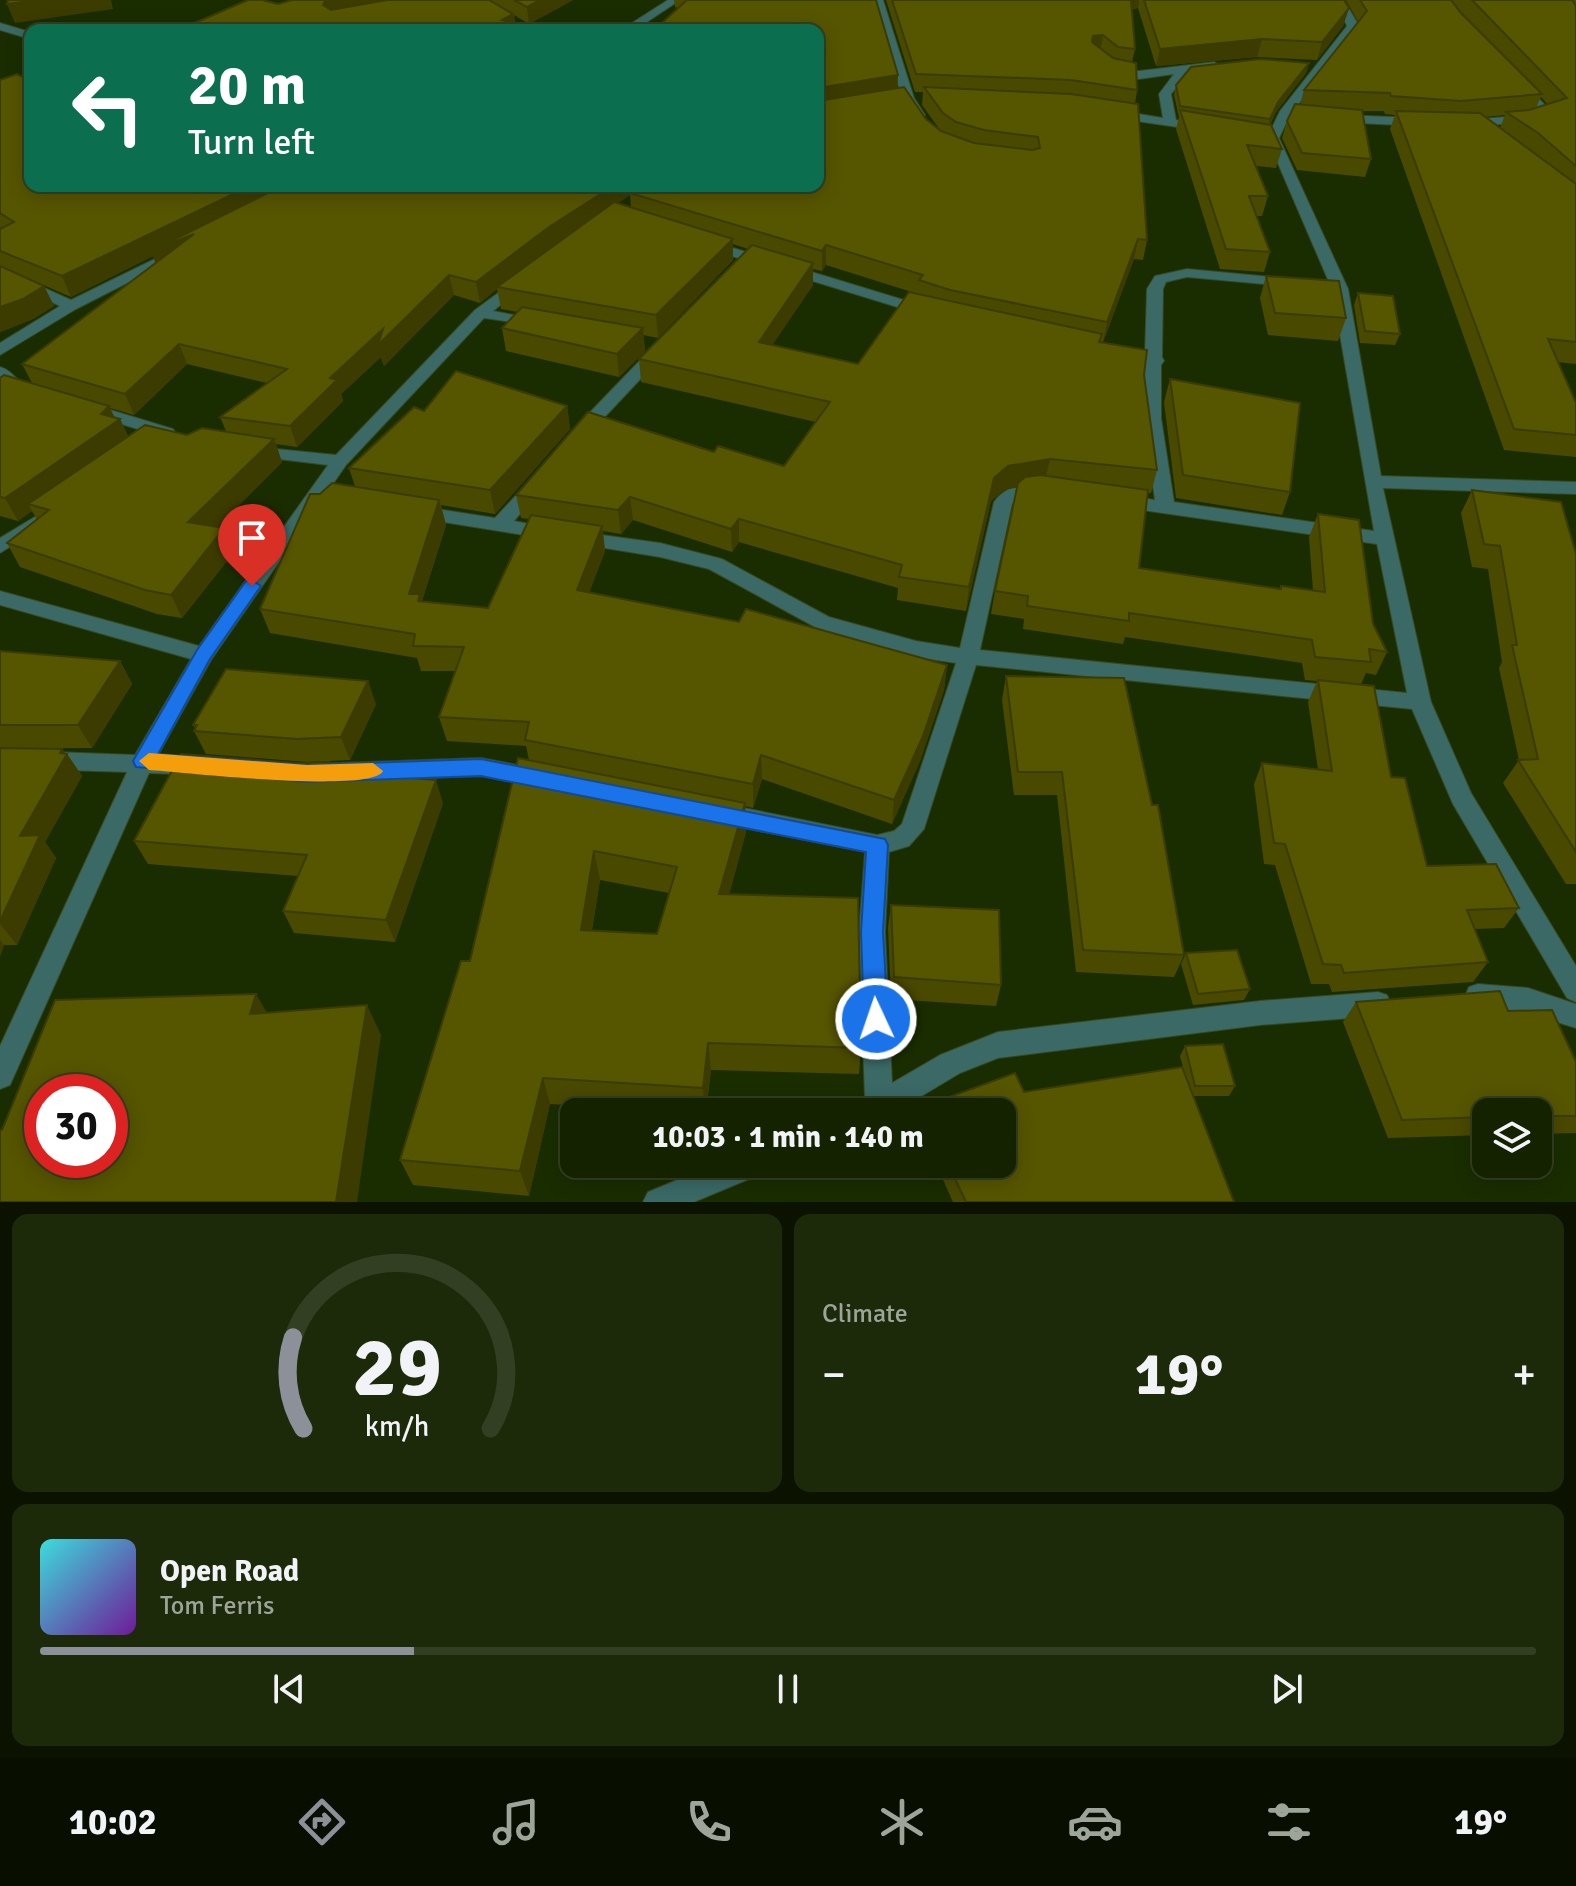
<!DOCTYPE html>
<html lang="en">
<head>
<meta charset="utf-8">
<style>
	:root { --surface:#142200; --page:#1d2a0a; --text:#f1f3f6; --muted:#9da499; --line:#333f22; --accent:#8c9099 }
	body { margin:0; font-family:Signika,sans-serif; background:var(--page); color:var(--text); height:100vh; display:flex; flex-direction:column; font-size:30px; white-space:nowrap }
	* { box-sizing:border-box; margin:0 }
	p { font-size:26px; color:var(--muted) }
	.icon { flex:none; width:44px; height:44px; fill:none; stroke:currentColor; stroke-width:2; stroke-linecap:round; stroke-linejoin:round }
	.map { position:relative; height:1202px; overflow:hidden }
	.panel { display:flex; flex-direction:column; gap:12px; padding:12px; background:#0b1300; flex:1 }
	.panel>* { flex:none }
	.guide { position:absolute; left:24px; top:24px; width:800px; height:168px; border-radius:16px; box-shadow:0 4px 20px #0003,0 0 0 2px var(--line); background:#0b6e4f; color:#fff; overflow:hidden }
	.fabs { position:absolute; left:1472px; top:1098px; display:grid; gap:16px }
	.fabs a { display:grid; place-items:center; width:80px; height:80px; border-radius:16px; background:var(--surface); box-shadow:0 4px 20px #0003,0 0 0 2px var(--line); font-size:40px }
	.speed { position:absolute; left:24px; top:1074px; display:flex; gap:16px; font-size:40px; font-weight:700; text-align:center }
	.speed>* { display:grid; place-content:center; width:104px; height:104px; border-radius:50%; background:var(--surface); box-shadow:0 4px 20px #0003,0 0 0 2px var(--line); line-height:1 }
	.speed .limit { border:12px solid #d22; background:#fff; color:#111 }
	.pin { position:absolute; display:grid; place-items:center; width:68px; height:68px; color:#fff; margin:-82px -34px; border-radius:50% 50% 50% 0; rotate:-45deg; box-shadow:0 0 8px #0007 }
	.pin .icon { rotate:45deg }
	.me { position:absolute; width:88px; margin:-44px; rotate:357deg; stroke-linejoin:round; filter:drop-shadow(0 0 6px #0008) }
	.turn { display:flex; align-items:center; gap:28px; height:168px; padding:0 32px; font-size:36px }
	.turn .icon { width:104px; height:104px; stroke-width:2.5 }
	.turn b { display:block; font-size:56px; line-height:68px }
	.big { font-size:60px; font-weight:700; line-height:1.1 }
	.panel .tile { flex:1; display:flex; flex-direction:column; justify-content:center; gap:12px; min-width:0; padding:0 28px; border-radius:16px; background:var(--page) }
	.panel .dial { align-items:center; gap:0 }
	.dial svg { height:208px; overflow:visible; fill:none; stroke:var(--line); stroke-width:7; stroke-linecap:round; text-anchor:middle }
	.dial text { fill:var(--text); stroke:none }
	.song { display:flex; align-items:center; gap:24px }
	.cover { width:96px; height:96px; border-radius:12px; background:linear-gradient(135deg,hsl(180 70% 55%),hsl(280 70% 35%)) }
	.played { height:8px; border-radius:4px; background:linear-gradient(90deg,var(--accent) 25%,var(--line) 25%) }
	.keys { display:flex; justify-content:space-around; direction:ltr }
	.heat { display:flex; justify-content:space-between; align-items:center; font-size:44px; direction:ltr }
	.panel .tiles { flex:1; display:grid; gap:12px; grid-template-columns:1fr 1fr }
	.tile:last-child { grid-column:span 2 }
	.trip { position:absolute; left:560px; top:1098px; width:456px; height:80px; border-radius:16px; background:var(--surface); box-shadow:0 4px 20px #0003,0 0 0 2px var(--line); font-weight:700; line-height:80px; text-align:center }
	.tabs { display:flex; height:128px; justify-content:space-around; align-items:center; background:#080e00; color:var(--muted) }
	.tabs .icon { width:56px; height:56px }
	.tabs .current { color:var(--accent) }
	.tabs b { font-size:36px; color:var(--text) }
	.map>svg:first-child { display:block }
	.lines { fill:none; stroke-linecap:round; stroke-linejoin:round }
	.minor-casing { stroke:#36491e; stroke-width:2 }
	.minor { fill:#3a6966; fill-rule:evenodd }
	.wall { fill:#4a4900; fill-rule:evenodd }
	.shaded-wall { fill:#3c3c00 }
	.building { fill:#565500; stroke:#3c3c00; stroke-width:2; fill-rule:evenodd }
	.route { fill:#1a73e8; stroke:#114b97; stroke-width:2 }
	.slow { fill:#f59e0b }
</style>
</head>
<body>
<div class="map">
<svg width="1576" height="1202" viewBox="0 0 1576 1202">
	<rect width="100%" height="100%" fill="#1a2d00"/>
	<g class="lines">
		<defs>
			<g id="minor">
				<polygon points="668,0 680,0 635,30 621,30"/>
				<polygon points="873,0 883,0 914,98 925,115 923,118 915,118 902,98"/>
				<path d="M1334,0h10l15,26 -69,89 -11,23 69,151 33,187 195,6v12l-193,-6 48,214 40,91 105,173v36l-9,-4 -114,-194 -41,-95 -436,-44 -52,164 -15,17 -20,6 -4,80 7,151 48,-28 58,-23 262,-31 118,-9 9,3 4,9 -4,9 -9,3 -118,9 -262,33 -38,15 -65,39h-40l4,-10 6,-3 -6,-167 6,-80 -146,-29 -8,-3 -4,-7 4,-7 8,-3 158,32 17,-4 8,-7 54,-161 -40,-6 -101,-30 -106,-58 -49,-12 -80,-13 -10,-6 10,-6 80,11 62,16 107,58 87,24 44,7 34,-146c12,-17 34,-21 54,-16l3,4 -3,4 -28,4 -8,6 -32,146 427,43 -30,-149 -256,-37 -9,-6 9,-6 34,5 -12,-82 2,-55 -31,-7 -2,-3 8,-5 25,6 2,-65 8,-13 32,-7 105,10 5,2v6l-110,-10 -21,5 -3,7 -1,68 2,4 -3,4v53l13,84 200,29 -42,-242 -65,-151 13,-27 67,-85z"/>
				<polygon points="0,23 30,32 30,39 0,30"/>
				<polygon points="1214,62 1218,64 1218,68 1188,73 1171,94 1176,120 1205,125 1205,131 1115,118 1109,114 1115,110 1163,118 1159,94 1174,74 1139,79 1107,75 1107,69 1139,71"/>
				<polygon points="1520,80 1554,114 1554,120 1464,127 1462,124 1468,120 1541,114 1514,84"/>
				<polygon points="1340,115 1420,118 1426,122 1420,126 1336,122 1334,119"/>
				<polygon points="707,240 930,308 933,311 925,316 920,314 702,247 702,241"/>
				<polygon points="179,247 186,251 184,254 76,309 0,355 0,343 60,306 0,278 0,268 71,300"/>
				<polygon points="521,276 526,278 526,284 493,311 545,321 545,327 484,318 346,465 211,660 158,755 212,760 215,766 212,772 204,775 149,773 10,1085 0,1089 0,1046 127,772 0,768 0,750 135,755 191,659 0,605 0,591 199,646 328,465 253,456 244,450 247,446 336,455 475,310"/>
				<polygon points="657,347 665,352 663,355 583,440 571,440 568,436 571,432 651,349"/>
				<path d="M0,367c13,3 17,17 31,20v8l-22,-2 -9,-11z"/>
				<polygon points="91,404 173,429 176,433 167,438 85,413 85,405"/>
				<polygon points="536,478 545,484 514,521 556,529 558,533 556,537 549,539 418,518 409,512 418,506 495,518 530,480"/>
				<polygon points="38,515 47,521 45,525 0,553 0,538"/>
				<polygon points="481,758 538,769 546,772 549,778 546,784 538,787 481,776 311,782 303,779 300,773 303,767 311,764"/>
				<polygon points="1478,984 1528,988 1576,1004 1576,1028 1528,1013 1469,1005 1465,996 1469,987"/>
				<polygon points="716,1164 765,1164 761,1174 694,1202 643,1202 648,1192"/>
			</g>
		</defs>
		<!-- minor casing -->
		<use href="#minor" class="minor-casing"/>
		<!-- minor -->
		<use href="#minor" class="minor"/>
	</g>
	<!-- wall -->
	<g class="wall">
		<polygon points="292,0 573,0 529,24 514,15 515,23 278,4"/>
		<path d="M674,0h202l22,75 -1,13 29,31 14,11 -18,-25 1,-13h-8l-29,-92h458l5,8 -6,18 -26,34 -60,-3 -101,9 -18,-58 -6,1 3,40 -3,13 5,28 -2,14 12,136 -4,20 -9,-1 -31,83 41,33 13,95 -6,23h-3l-9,75 141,21 1,-3 32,5 -4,-54 9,-23 69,138 -11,23 -10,-2 -5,11 30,93 36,89 92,42 -15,20 -29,1 13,33 -15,20 -141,10 -3,-8h-18l-36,-119 -11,-1 -10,-80 8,-21 56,6 -10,-67 9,-21 -12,-1 -3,-17 -177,-26 -2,7 -100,-15 1,-10 -33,-5 4,-23 23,-104 -14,3 -13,11 -25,110 -69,-11 1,-12 -159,-46 -7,10 -99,-32 -12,14 -18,-3 2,20 -16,41 358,73 -3,25 -24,71 -28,63 -130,-45 -9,29 -8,-2 1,26 -17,63 132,153 -2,26 -148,-4 -5,42h-28l-128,-8 -21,92 -116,-11 -13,-25 70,-199 59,-201 -3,-14 -79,-5 -8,-24 16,-46h-34l-4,-13 -147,-25 -10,-24 60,-115 35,-8 -6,-18 75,-57 143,-5 3,23 -75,85 -54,-9 5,20 -24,76 66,7 41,-89 -8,-1 -5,-23 198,-43 70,14 32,-44 -175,-40 -2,-23 109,-110 -15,-5v16l-75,78 -15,-3 2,16 -26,26 -113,-26 -4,-23 16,-16 -17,-3 -4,-20 -17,14 -26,-8 -70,71 -3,-9 -40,37 2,7 -46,46 -21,-3 6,18 -65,65 7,1 10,24 -52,66 -25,-4 -137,-47 -13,-24 30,-23 -5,-9 -14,10 -18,-5v-138l32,5 -10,-19 134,-101 -3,-7 -82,41 -37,-16 10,5 10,20 -21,13 -33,13v-103l1,-1 -1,-1v-147l30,106h788l-140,-178 -3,-1zM630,195l1,12 -13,-4zM826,265l89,28 -57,71 -86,-19 41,-60v-16l9,2zM187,364l80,19 -47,34 6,14 -39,4 -59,1 -8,-17 -5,-1 -5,-10 24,7zM600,880l69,13 -12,41 -65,-4z"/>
		<path d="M1346,0h230v364l-18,-2 18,41v54l-72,-7 -114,-321 5,-14 -10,-1 -1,-3h-22l9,48 -6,18 -68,-7 -15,-32 5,-17 13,-16 4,-15 54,-68zM1541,97l7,8 -12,3zM1505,115l-5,13 -15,-11z"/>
		<polygon points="1309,63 1306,73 1276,112 1270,125 1282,149 1276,168 1256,166 1268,196 1262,216 1256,216 1270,252 1264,272 1220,269 1176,129 1179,117 1174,95 1176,85"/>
		<polygon points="1266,276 1346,318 1338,341 1268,335 1260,298"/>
		<polygon points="1358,293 1400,334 1395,345 1360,343 1354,305"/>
		<polygon points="1170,379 1290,492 1282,515 1176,498 1164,402"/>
		<polygon points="1472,490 1576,554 1576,884 1566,884 1503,783 1519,760 1499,668 1502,662 1488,569 1472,567 1461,513"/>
		<polygon points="0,651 120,661 132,684 92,748 0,748"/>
		<polygon points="1006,676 1184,955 1174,977 1076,972 1057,795 1014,795 1002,700"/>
		<polygon points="376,704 350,760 307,762 206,754 194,731 195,728 193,725"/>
		<polygon points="0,748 62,749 65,753 67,754 82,776 45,842 56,858 17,945 4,945 0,956"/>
		<polygon points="334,772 443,803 395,942 294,933 283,911 298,876 148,864 134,841"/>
		<polygon points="891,905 1001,985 996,1006 891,999 888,927"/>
		<polygon points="1186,953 1250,989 1244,1000 1193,1005 1181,964"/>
		<polygon points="1356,1002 1508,1011 1576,1062 1576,1133 1538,1134 1538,1112 1486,1112 1486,1135 1388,1138 1343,1022"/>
		<polygon points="1185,1046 1235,1086 1229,1096 1193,1096 1234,1202 953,1202 936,1164 1002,1164 1002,1112 922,1112 922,1107 1024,1092 1184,1071 1180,1056"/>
	</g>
	<!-- shaded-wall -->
	<g class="shaded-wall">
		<polygon points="38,0 111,0 113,9 15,23 7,4"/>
		<polygon points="329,0 398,0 329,18 323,5 325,1"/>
		<polygon points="540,0 573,0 529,24 527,7"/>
		<polygon points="1130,0 1139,0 1138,8 1128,10"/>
		<polygon points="1349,8 1343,26 1317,60 1322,42"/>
		<polygon points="513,14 516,30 502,20"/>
		<polygon points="1103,35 1100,53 1090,54 1093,36"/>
		<polygon points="1262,39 1257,57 1156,66 1160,49"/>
		<polygon points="1309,63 1306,73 1276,112 1267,130 1270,119 1278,102"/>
		<polygon points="898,75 897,93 818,106 818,88"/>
		<polygon points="250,186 295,186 158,271 153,256 71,297 62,276"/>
		<polygon points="613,186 645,186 630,193 630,195 552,247 497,287 497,289 480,303 476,282 549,227"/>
		<polygon points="733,239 733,260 658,338 656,315"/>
		<polygon points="1138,239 1134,259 1103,342 1107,322"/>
		<polygon points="826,245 826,265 822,271 822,251"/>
		<polygon points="813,263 813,285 759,365 759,342"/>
		<polygon points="449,275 454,295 384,366 381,357 341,394 343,401 297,447 290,426 330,378 383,329"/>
		<polygon points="44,286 54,306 33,319 0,332 0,307"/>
		<polygon points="643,328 645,351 619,377 617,354"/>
		<polygon points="179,344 187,364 134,415 125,394"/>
		<polygon points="109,406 116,421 120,419 131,442 28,504 32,511 18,521 5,498"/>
		<polygon points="567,406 570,429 495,514 490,490"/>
		<polygon points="274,439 282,462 198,546 188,522"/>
		<polygon points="1050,459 1045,482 1004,490 991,501 966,611 969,587 994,478 1008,466"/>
		<polygon points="630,497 633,520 621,534 618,510"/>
		<polygon points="439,500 446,525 422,600 427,619 409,594"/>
		<polygon points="739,519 739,542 732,552 731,529"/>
		<polygon points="602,526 605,551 581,615 577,590"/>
		<polygon points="224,528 234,552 182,618 171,595"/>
		<polygon points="120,661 132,684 92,748 78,725"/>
		<polygon points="947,665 944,690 920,761 892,824 894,800"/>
		<polygon points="368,681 376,704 350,760 341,737"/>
		<polygon points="62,749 66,755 67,754 82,776 45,842 56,858 17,945 0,924 0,921 20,836"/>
		<polygon points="761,755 762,779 753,808 753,784"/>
		<polygon points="329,762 339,785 325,771"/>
		<polygon points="436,780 443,803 395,942 386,920"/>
		<polygon points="745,803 746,832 721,923 719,894"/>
		<polygon points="594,851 600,880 587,958 581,930"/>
		<polygon points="0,940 4,945 0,956"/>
		<polygon points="256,994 274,1025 250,1014"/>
		<polygon points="367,1005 381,1035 357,1202 336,1202"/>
		<polygon points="708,1043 711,1070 705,1112 703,1088"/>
		<polygon points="543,1078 550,1104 529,1196 520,1171"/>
	</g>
	<!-- building -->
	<g class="building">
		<polygon points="8,0 38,0 7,4"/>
		<polygon points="248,0 262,0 278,4 292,0 329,0 325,1 323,5 331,10 387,0 489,0 513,14 502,20 539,30 178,30"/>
		<polygon points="514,0 540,0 527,7"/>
		<polygon points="687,0 876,0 898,75 818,88 818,30 654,30"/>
		<polygon points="892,0 1131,0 1135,49 1118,47 1103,35 1093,36 1092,42 1113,58 1136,63 1137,90 1071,80 916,74"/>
		<polygon points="1144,0 1344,0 1349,8 1322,42 1262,39 1160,49"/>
		<polygon points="1360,0 1451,0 1461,13 1542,94 1461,101 1391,96 1390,93 1304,90 1367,11"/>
		<polygon points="1472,0 1572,0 1576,6 1576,166 1538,133 1506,112 1529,110 1567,98"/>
		<polygon points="1260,59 1309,63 1278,102 1270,119 1180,106 1176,85 1191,67"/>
		<polygon points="17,74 30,81 30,186 250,186 62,276 0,251 0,229 14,222 0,213 0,80"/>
		<polygon points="904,87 926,119 941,131 974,143 1032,150 1040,148 1038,137 984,130 956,122 943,113 924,87 1071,94 1138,104 1147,240 1138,239 1107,322 950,290 919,280 923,275 826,245 822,251 630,193 641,186 818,186 818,101"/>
		<polygon points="1295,104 1362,110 1371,159 1302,153 1287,121"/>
		<polygon points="1180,110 1271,125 1282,149 1247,145 1268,196 1249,196 1270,252 1226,249"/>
		<polygon points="1396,111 1480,113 1576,184 1576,342 1548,339 1576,403 1576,435 1514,429"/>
		<polygon points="282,186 613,186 549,227 476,282 449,275 378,345 383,329 330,378 337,380 290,426 220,417 287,369 179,344 125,394 22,364 194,234 151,251"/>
		<polygon points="614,202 733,239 656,315 497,287"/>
		<polygon points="752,245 813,263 759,342 858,364 909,292 1102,334 1099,342 1147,350 1144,375 1157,470 1050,459 1008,466 994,478 969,587 899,577 902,565 739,519 731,529 630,497 618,510 516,495 588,412 714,452 718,446 784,466 830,402 639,359"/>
		<polygon points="0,266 44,286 23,299 0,307"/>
		<polygon points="1266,276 1339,281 1346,318 1275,313"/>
		<polygon points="1358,293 1393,296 1400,334 1365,331"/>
		<polygon points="522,307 643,328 617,354 502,328"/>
		<polygon points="456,371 567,406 490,490 349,468 414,407 424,411"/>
		<polygon points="4,375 109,406 101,414 120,419 5,498 0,497 0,378"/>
		<polygon points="1170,379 1300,403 1290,492 1183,475"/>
		<polygon points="145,425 187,435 202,428 274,439 188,522 224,528 171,595 145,590 7,543 49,510 28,504"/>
		<polygon points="1040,475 1148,490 1139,568 1281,589 1281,586 1325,592 1318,514 1359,520 1373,624 1387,652 1369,649 1371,662 1315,657 1312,640 1129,613 1129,621 1027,606 1028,596 995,591 1018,483 1025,477"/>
		<polygon points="332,483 439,500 409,594 420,594 418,601 488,608 531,515 602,526 577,590 739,622 746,609 947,665 923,736 894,800 761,755 753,784 525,740 529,722 439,717 464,647 413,646 415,634 260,609 310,494 320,494"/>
		<polygon points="1472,490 1561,502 1576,554 1576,852 1518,760 1538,759 1512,645 1517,645 1500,546 1484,544"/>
		<polygon points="0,651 120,661 78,725 0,725"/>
		<polygon points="226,669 368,681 341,737 297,739 194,731 197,725 193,725"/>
		<polygon points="1006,676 1124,678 1152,805 1158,805 1184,955 1083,950 1062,772 1018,772"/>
		<polygon points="1318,680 1374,686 1391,777 1405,778 1427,866 1496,864 1519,908 1467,910 1488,962 1344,973 1341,965 1323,964 1285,844 1274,843 1262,763 1332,771"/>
		<polygon points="0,748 62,749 60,753 67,754 20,836 40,835 0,921"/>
		<polygon points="181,754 297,763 329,762 325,771 436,780 386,920 283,911 307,855 134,841"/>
		<path d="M518,758l227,45 -26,91 139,4 3,150 -153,-5 -5,45 -160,-10 -23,93 -120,-11 61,-199h9zM594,851l83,16 -20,67 -76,-4z"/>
		<polygon points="891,905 999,910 1001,985 894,977"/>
		<polygon points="1237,950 1250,989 1198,994 1186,953"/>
		<polygon points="1500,991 1508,1011 1552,1010 1576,1062 1576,1116 1538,1116 1538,1112 1486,1112 1486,1117 1402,1120 1356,1002"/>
		<path d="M256,994l-6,20 117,-9 -31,197h-336v-72h2l53,-130zM42,1092h68v68h-68z"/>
		<polygon points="1223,1044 1235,1086 1195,1086 1185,1046"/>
		<polygon points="1182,1067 1234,1202 966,1202 948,1164 1002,1164 1002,1112 925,1112 922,1107 1015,1073 1024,1092"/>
	</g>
	<!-- route -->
	<polygon class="route" points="252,580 261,586 210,659 158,754 307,765 481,759 885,839 888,845 883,932 888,1019 884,1027 876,1031 867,1027 864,1019 861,932 866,852 481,776 307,782 136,767 133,761 197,650 246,581"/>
	<!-- slow -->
	<path class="slow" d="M149,753l158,12 66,-2 10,8c-11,23 -201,1 -234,-1l-10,-9z"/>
</svg>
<div class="fabs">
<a><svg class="icon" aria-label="layers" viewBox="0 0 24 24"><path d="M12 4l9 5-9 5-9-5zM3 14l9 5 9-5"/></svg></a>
</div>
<div class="speed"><div class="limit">30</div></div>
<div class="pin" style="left:252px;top:586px;background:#d93025"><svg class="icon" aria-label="arrive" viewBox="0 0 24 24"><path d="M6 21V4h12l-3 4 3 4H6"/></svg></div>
<svg class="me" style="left:876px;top:1019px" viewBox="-20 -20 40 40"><circle r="17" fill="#1a73e8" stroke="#fff" stroke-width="3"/><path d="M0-11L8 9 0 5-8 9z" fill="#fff"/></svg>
<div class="trip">10:03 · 1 min · 140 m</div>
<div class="guide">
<div class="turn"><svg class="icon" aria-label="left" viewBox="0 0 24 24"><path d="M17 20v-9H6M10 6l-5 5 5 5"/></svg><div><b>20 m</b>Turn left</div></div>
</div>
</div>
<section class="panel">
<div class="tiles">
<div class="tile dial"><svg viewBox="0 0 100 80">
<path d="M14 69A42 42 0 1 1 86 69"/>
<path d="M14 69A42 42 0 0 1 10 34" stroke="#8c9099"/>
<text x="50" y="56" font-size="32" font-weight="700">29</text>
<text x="50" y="72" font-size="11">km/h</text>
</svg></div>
<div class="tile"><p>Climate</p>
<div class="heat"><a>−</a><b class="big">19°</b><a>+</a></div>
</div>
<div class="tile">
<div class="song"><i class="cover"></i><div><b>Open Road</b><p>Tom Ferris</p></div></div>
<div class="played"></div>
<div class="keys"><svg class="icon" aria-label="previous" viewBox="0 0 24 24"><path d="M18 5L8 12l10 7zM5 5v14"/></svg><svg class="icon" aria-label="pause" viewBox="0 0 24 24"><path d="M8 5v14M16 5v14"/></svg><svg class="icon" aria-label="next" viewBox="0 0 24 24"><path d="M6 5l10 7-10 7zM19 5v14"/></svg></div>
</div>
</div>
</section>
<nav class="tabs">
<b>10:02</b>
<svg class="icon current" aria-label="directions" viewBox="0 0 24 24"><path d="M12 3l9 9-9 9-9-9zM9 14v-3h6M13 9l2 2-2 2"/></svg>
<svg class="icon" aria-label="music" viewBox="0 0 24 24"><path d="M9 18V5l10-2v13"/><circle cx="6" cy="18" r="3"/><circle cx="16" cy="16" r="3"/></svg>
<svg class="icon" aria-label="phone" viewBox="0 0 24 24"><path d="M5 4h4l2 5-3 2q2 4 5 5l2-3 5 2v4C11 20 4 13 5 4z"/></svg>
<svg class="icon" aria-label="climate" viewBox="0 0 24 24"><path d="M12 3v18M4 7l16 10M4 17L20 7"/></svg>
<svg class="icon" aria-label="car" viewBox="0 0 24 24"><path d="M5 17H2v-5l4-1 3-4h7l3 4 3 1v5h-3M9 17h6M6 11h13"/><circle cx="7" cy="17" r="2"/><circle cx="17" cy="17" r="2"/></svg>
<svg class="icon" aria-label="filters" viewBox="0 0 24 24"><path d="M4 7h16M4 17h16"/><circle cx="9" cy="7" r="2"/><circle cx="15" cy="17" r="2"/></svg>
<b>19°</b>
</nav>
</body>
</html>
